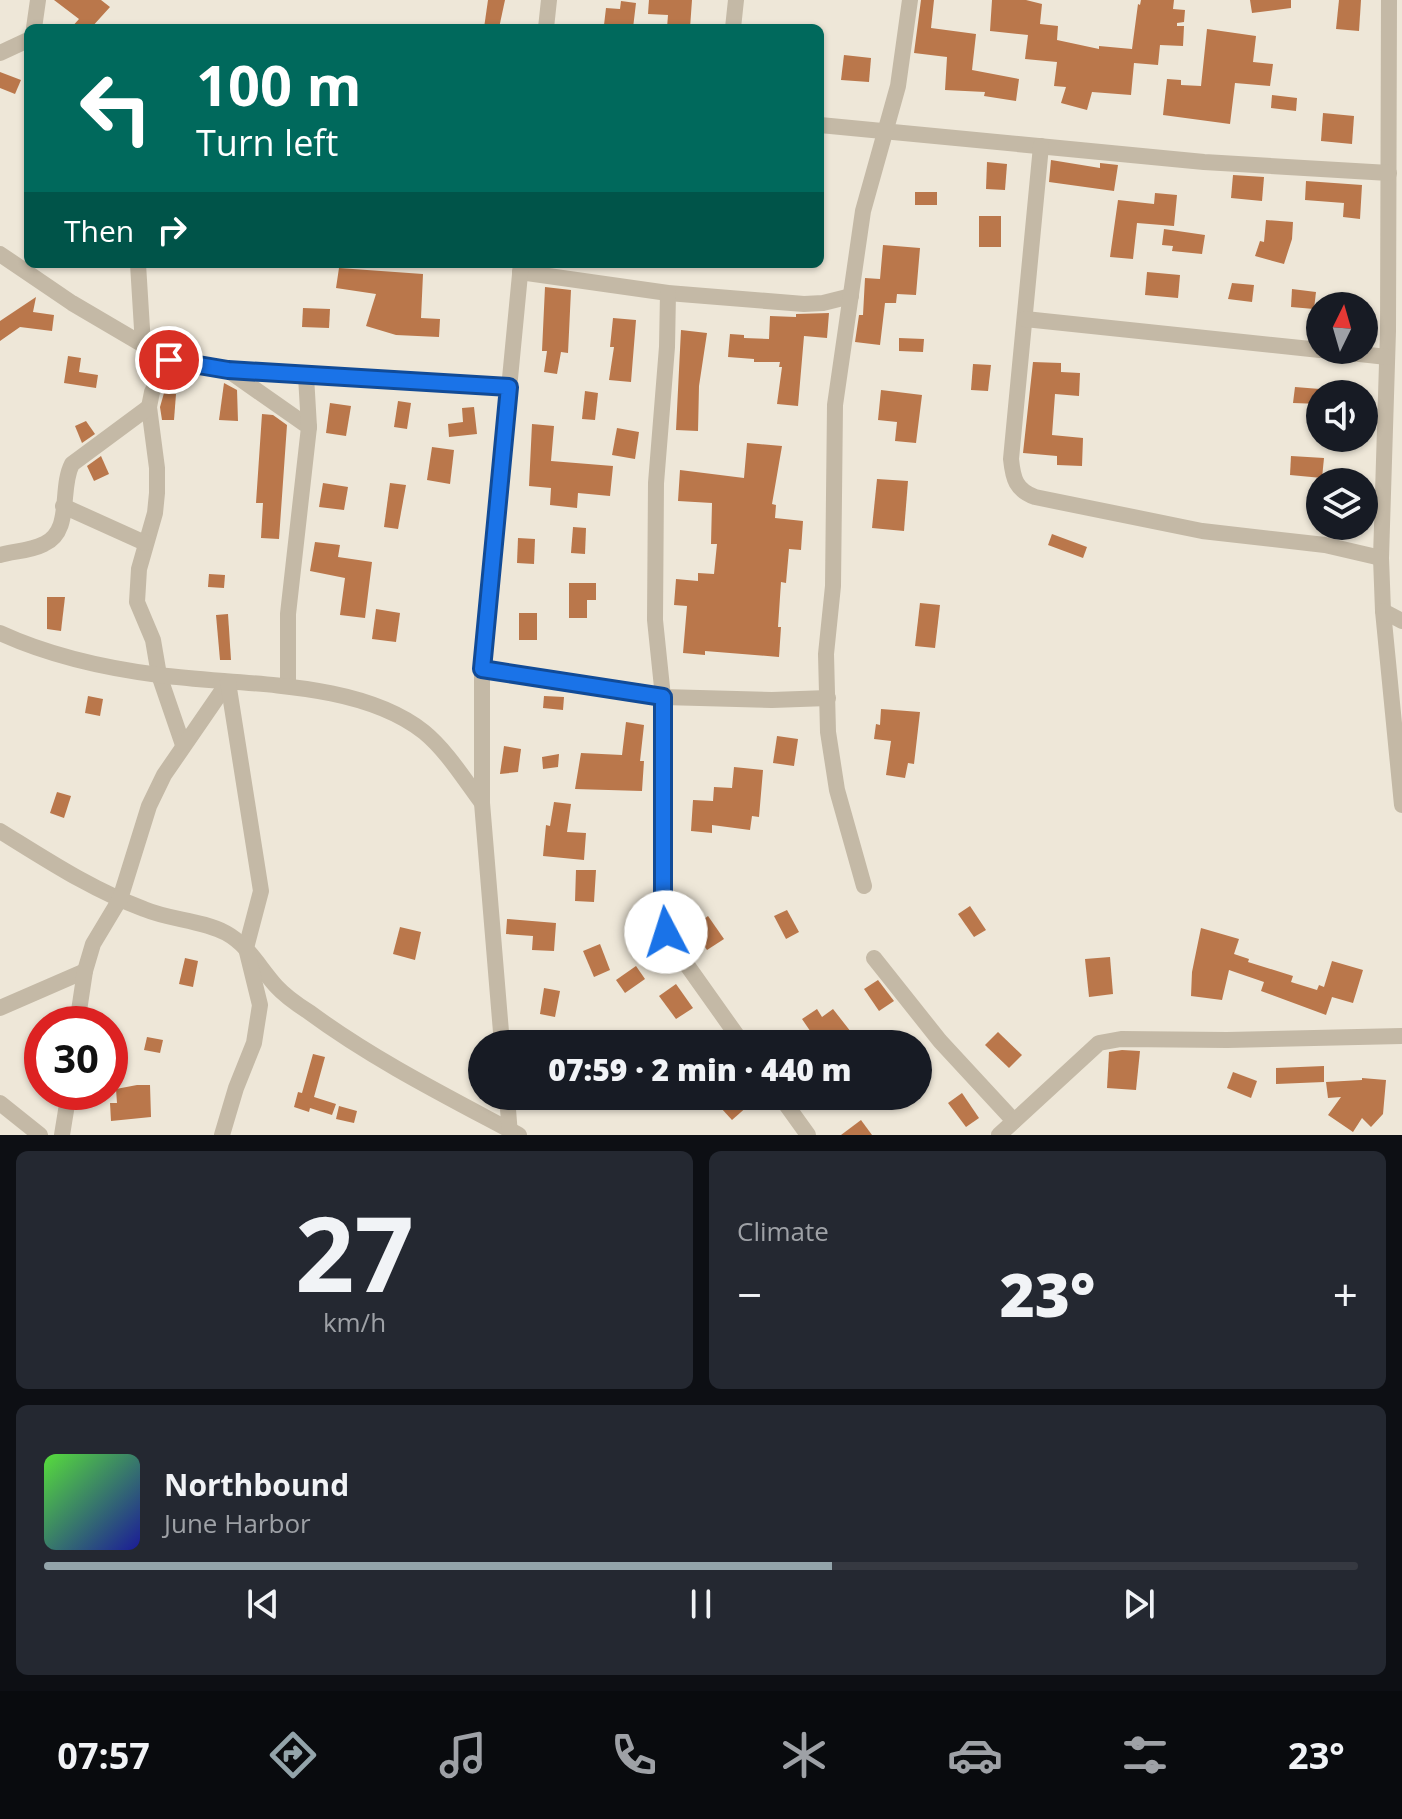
<!DOCTYPE html>
<html lang="en">
<head>
<meta charset="utf-8">
<style>
	:root { --surface:#171b24; --page:#242831; --text:#f1f3f6; --muted:#9ea1a6; --line:#363941; --accent:#93a4aa }
	body { margin:0; font-family:"Open Sans",sans-serif; background:var(--page); color:var(--text); height:100vh; display:flex; flex-direction:column; font-size:30px; white-space:nowrap }
	* { box-sizing:border-box; margin:0 }
	p { font-size:26px; color:var(--muted) }
	.icon { flex:none; width:44px; height:44px; fill:none; stroke:currentColor; stroke-width:2; stroke-linecap:round; stroke-linejoin:round }
	.map { position:relative; height:1135px; overflow:hidden }
	.side { display:flex; flex-direction:column; gap:16px; padding:16px; background:#0d0f14; flex:1 }
	.side>* { flex:none }
	.banner { position:absolute; left:24px; top:24px; width:800px; height:244px; border-radius:12px; box-shadow:0 2px 6px #0004; background:#00695c; color:#fff; overflow:hidden }
	.needle { width:52px; rotate:5deg }
	.tools { position:absolute; left:1306px; top:292px; display:grid; gap:16px }
	.tools a { display:grid; place-items:center; width:72px; height:72px; border-radius:50%; background:var(--surface); box-shadow:0 2px 6px #0004; font-size:40px }
	.speed { position:absolute; left:24px; top:1006px; display:flex; gap:16px; font-size:40px; font-weight:700; text-align:center }
	.speed>* { display:grid; place-content:center; width:104px; height:104px; border-radius:50%; background:var(--surface); box-shadow:0 2px 6px #0004; line-height:1 }
	.speed .limit { border:12px solid #d22; background:#fff; color:#111 }
	.pin { position:absolute; display:grid; place-items:center; width:68px; height:68px; color:#fff; margin:-34px; border:4px solid #fff; border-radius:50%; box-shadow:0 2px 8px #0007 }
	.me { position:absolute; width:88px; margin:-44px; rotate:355deg; stroke-linejoin:round; filter:drop-shadow(0 0 6px #0008) }
	.turn { display:flex; align-items:center; gap:28px; height:168px; padding:0 40px; font-size:36px }
	.turn .icon { width:104px; height:104px; stroke-width:2.5 }
	.turn b { display:block; font-size:56px; line-height:68px }
	.then { display:flex; align-items:center; height:76px; padding:0 40px; background:#0003; gap:16px; font-size:30px }
	.big { font-size:60px; font-weight:800; line-height:1.1 }
	.side .widget { flex:1; display:flex; flex-direction:column; justify-content:center; gap:12px; min-width:0; padding:0 28px; border-radius:12px; background:var(--page) }
	.side .dial { align-items:center; gap:0 }
	.dial b { font-size:104px; line-height:1 }
	.song { display:flex; align-items:center; gap:24px }
	.cover { width:96px; height:96px; border-radius:12px; background:linear-gradient(135deg,hsl(110 70% 55%),hsl(240 70% 35%)) }
	.played { height:8px; border-radius:4px; background:linear-gradient(90deg,var(--accent) 60%,var(--line) 60%) }
	.keys { display:flex; justify-content:space-around; direction:ltr }
	.heat { display:flex; justify-content:space-between; align-items:center; font-size:44px; direction:ltr }
	.side .tiles { flex:1; display:grid; gap:16px; grid-template-columns:1fr 1fr }
	.widget:last-child { grid-column:span 2 }
	.trip { position:absolute; left:468px; top:1030px; width:464px; height:80px; border-radius:40px; background:var(--surface); box-shadow:0 2px 6px #0004; font-weight:800; line-height:80px; text-align:center }
	.menu { display:flex; height:128px; justify-content:space-around; align-items:center; background:#090b0e; color:var(--muted) }
	.menu .icon { width:56px; height:56px }
	.menu .current { color:var(--accent) }
	.menu b { font-size:36px; color:var(--text) }
	.map>svg:first-child { display:block }
	.building { fill:#ba774b }
	.lines { fill:none; stroke-linecap:round; stroke-linejoin:round }
	.street { stroke:#c4b9a6; stroke-width:16 }
	.route-casing { stroke:#114b97; stroke-width:20 }
	.route { stroke:#1a73e8; stroke-width:14 }
</style>
</head>
<body>
<div class="map">
<svg width="1402" height="1135" viewBox="0 0 1402 1135">
	<rect width="100%" height="100%" fill="#eee7d8"/>
	<!-- building -->
	<g class="building">
		<polygon points="54,0 101,0 110,7 91,28 71,28 79,19"/>
		<polygon points="488,0 505,0 499,28 484,28"/>
		<polygon points="649,0 692,0 690,28 667,28 668,15 648,14"/>
		<polygon points="921,0 934,0 931,28 976,34 972,70 1019,79 1016,101 984,96 985,92 945,90 947,57 914,53"/>
		<polygon points="992,0 1026,0 1042,4 1040,24 1058,26 1057,40 1099,49 1099,46 1132,49 1138,4 1140,5 1141,0 1174,0 1173,9 1185,10 1184,22 1177,23 1177,26 1184,26 1183,46 1160,45 1158,65 1134,63 1131,95 1092,92 1087,110 1061,103 1066,87 1054,86 1057,62 1025,59 1028,35 990,31"/>
		<polygon points="1250,0 1291,0 1291,8 1252,13"/>
		<polygon points="1339,0 1361,0 1359,31 1336,29"/>
		<polygon points="621,1 636,3 633,28 604,25 606,8 620,9"/>
		<polygon points="1207,29 1256,36 1253,62 1273,64 1270,86 1235,83 1230,124 1163,115 1167,79 1181,80 1181,85 1201,86"/>
		<polygon points="844,55 871,58 869,82 841,80"/>
		<polygon points="0,72 21,80 15,94 0,88"/>
		<polygon points="1272,95 1297,98 1296,111 1271,108"/>
		<polygon points="1323,113 1354,116 1352,144 1321,141"/>
		<polygon points="1051,160 1100,168 1100,163 1118,165 1114,191 1049,182"/>
		<polygon points="987,162 1007,164 1005,190 986,189"/>
		<polygon points="1233,175 1264,177 1262,201 1231,198"/>
		<polygon points="1306,181 1362,185 1360,219 1343,217 1344,203 1305,200"/>
		<rect x="915" y="192" width="22" height="13"/>
		<polygon points="1155,193 1177,195 1174,226 1137,223 1133,259 1110,257 1118,200 1154,204"/>
		<rect x="979" y="216" width="22" height="31"/>
		<polygon points="1266,220 1293,222 1292,239 1284,264 1255,256 1260,241 1264,242"/>
		<polygon points="1164,229 1205,235 1202,254 1172,251 1173,246 1162,245"/>
		<polygon points="883,245 920,248 916,295 897,294 896,303 885,303 880,345 855,342 859,315 863,315 865,278 880,279"/>
		<polygon points="339,268 423,274 421,318 440,319 439,337 396,335 366,326 376,294 336,288"/>
		<polygon points="1147,272 1180,275 1178,298 1145,295"/>
		<polygon points="1232,283 1254,285 1252,302 1228,299"/>
		<polygon points="545,287 571,290 568,353 561,352 557,374 544,372 547,351 542,351"/>
		<polygon points="1292,289 1316,292 1314,309 1291,307"/>
		<polygon points="36,297 33,312 54,315 52,331 20,327 0,341 0,321"/>
		<polygon points="303,308 330,309 329,328 302,327"/>
		<polygon points="829,313 827,338 804,336 798,406 777,404 782,367 779,367 780,362 754,362 754,359 728,357 730,334 744,335 744,338 769,339 770,316 796,317 796,314"/>
		<polygon points="613,318 636,320 631,382 609,380 614,347 610,347"/>
		<polygon points="681,330 707,333 699,386 698,431 676,430"/>
		<polygon points="899,338 924,339 923,352 899,351"/>
		<polygon points="68,356 81,358 79,372 98,375 96,388 64,383"/>
		<polygon points="1033,362 1061,363 1061,372 1080,373 1079,396 1055,394 1052,435 1083,438 1082,466 1057,465 1057,456 1023,453"/>
		<polygon points="973,364 991,365 988,391 971,390"/>
		<polygon points="224,383 237,390 238,421 219,420"/>
		<polygon points="1295,387 1320,389 1320,404 1293,403"/>
		<polygon points="881,390 922,395 916,443 895,441 897,422 878,420"/>
		<polygon points="585,391 598,393 595,420 582,419"/>
		<polygon points="164,393 176,394 174,420 162,420 160,407"/>
		<polygon points="398,401 411,403 407,429 394,427"/>
		<polygon points="330,403 351,406 346,436 326,433"/>
		<polygon points="474,407 477,434 449,437 448,424 463,422 462,408"/>
		<polygon points="262,414 273,415 287,425 279,539 261,538 263,503 256,503"/>
		<polygon points="86,421 95,434 82,443 75,426"/>
		<polygon points="532,424 554,426 551,461 613,466 610,496 578,493 577,508 550,505 551,488 529,486"/>
		<polygon points="617,428 639,432 635,459 612,455"/>
		<polygon points="747,443 782,446 772,504 776,505 775,518 803,521 801,550 789,549 786,583 781,582 778,627 781,627 779,657 705,651 705,655 683,653 687,606 674,605 676,579 698,581 698,573 714,574 717,544 711,544 712,503 678,501 680,470 744,478"/>
		<polygon points="432,447 454,450 450,484 427,480"/>
		<polygon points="101,456 109,474 94,481 87,466"/>
		<polygon points="1291,456 1324,458 1322,478 1290,475"/>
		<polygon points="877,479 908,481 904,531 872,528"/>
		<polygon points="323,483 348,487 344,510 319,507"/>
		<polygon points="390,483 406,485 398,529 384,527"/>
		<polygon points="573,527 586,528 585,554 571,553"/>
		<polygon points="1052,534 1087,547 1083,558 1048,545"/>
		<polygon points="518,538 535,539 534,564 517,563"/>
		<polygon points="315,542 340,545 338,557 372,562 365,618 340,615 345,578 310,571"/>
		<polygon points="209,574 225,575 224,588 208,587"/>
		<polygon points="569,583 596,583 596,600 587,600 587,618 569,618"/>
		<polygon points="47,597 65,597 61,631 47,629"/>
		<polygon points="920,603 940,605 935,648 915,646"/>
		<polygon points="376,609 400,613 396,642 372,639"/>
		<rect x="519" y="613" width="18" height="27"/>
		<polygon points="228,614 231,660 220,660 216,615"/>
		<polygon points="88,696 103,699 100,716 85,713"/>
		<polygon points="544,696 564,697 563,710 543,708"/>
		<polygon points="881,709 920,712 914,764 908,763 905,778 886,775 891,741 874,739 876,724 880,725"/>
		<polygon points="626,722 644,725 640,761 644,761 642,791 575,789 581,753 622,755"/>
		<polygon points="777,736 798,739 794,766 773,763"/>
		<polygon points="504,746 521,749 518,772 500,774"/>
		<polygon points="559,754 558,767 543,769 542,757"/>
		<polygon points="734,767 763,770 759,817 752,816 750,830 712,825 712,833 691,831 693,800 713,801 714,787 732,788"/>
		<polygon points="57,792 71,796 64,818 50,813"/>
		<polygon points="554,802 571,804 567,832 586,833 584,860 543,856 546,825 550,826"/>
		<polygon points="576,870 596,870 594,902 575,901"/>
		<polygon points="970,906 986,930 974,937 958,914"/>
		<polygon points="787,910 799,932 786,939 774,916"/>
		<polygon points="708,916 724,939 707,950 692,928"/>
		<polygon points="507,919 556,923 554,951 532,950 533,936 506,934"/>
		<polygon points="400,927 421,932 415,960 393,954"/>
		<polygon points="1201,928 1239,939 1234,954 1249,959 1248,962 1293,976 1291,982 1317,990 1319,985 1324,987 1332,961 1363,970 1353,1003 1332,997 1326,1015 1261,991 1264,982 1229,970 1222,1000 1191,996 1192,972"/>
		<polygon points="600,944 610,970 594,977 583,951"/>
		<polygon points="1110,957 1113,994 1089,997 1085,959"/>
		<polygon points="185,958 198,961 193,987 179,984"/>
		<polygon points="636,966 645,979 625,993 616,980"/>
		<polygon points="878,980 894,1001 879,1011 864,989"/>
		<polygon points="676,984 693,1008 676,1019 659,996"/>
		<polygon points="544,988 560,991 555,1017 540,1014"/>
		<polygon points="817,1009 822,1017 833,1009 851,1032 849,1033 856,1044 819,1044 802,1019"/>
		<polygon points="998,1032 1022,1055 1009,1068 985,1045"/>
		<polygon points="147,1037 163,1040 160,1053 144,1050"/>
		<polygon points="1122,1050 1140,1051 1136,1090 1107,1088 1109,1052"/>
		<polygon points="313,1054 325,1057 314,1097 336,1104 332,1115 310,1108 309,1112 294,1107 298,1092 302,1093"/>
		<polygon points="1324,1066 1324,1082 1276,1084 1276,1068"/>
		<polygon points="1233,1072 1257,1081 1251,1098 1227,1088"/>
		<polygon points="1362,1078 1386,1080 1383,1114 1371,1127 1362,1118 1353,1132 1328,1115 1341,1097 1328,1098 1326,1082 1362,1080"/>
		<polygon points="137,1085 150,1085 151,1117 111,1121 110,1103 117,1103 116,1089"/>
		<polygon points="962,1093 979,1118 966,1127 948,1103"/>
		<polygon points="710,1096 740,1096 749,1105 732,1120"/>
		<polygon points="339,1106 357,1111 354,1123 336,1119"/>
		<polygon points="861,1120 872,1135 841,1135"/>
	</g>
	<g class="lines">
		<!-- street -->
		<g class="street">
			<polyline points="1389,0 1388,331 1381,558 1383,611 1402,805"/>
			<polyline points="34,28 38,0"/>
			<polyline points="546,28 549,0"/>
			<polyline points="733,28 736,0"/>
			<polyline points="0,53 28,40"/>
			<polyline points="820,125 1204,162 1389,173"/>
			<path d="M1041,146l-30,313c2,20 5,31 24,38l167,34 123,14 56,13"/>
			<polyline points="0,254 72,303 169,360 228,370 509,387"/>
			<polyline points="138,264 143,345"/>
			<polyline points="520,272 668,293 804,304 823,303 851,296"/>
			<polyline points="668,293 667,347 656,483 655,620 663,697 663,900 666,932 672,944 743,1044"/>
			<polyline points="1025,319 1320,350"/>
			<polyline points="1323,350 1387,357"/>
			<polyline points="169,360 152,392 149,407 157,468 157,493 155,513 139,569 137,602 153,640 159,675 183,745"/>
			<polyline points="229,371 309,427 288,614 288,686"/>
			<polyline points="306,376 309,427"/>
			<polyline points="63,506 145,543"/>
			<path d="M0,555c15,-4 30,-4 44,-11 29,-13 15,-55 28,-80l77,-57"/>
			<polyline points="1383,611 1402,621"/>
			<path d="M0,633c50,23 104,35 159,42 81,11 198,4 265,57 23,19 40,47 58,71"/>
			<polyline points="482,669 663,697 772,700 828,698"/>
			<path d="M0,831c47,29 92,59 144,78 26,11 57,11 82,24 22,12 33,34 50,53 9,10 22,19 33,26 65,48 139,85 210,123"/>
			<polyline points="864,886 837,790 828,732 826,654 833,586 835,405 863,211 898,86 910,0"/>
			<polyline points="874,958 940,1041 1014,1121"/>
			<polyline points="0,1008 85,971"/>
			<polyline points="77,1024 85,971 93,944 120,899 149,806 164,775 228,682"/>
			<polyline points="502,1044 482,803 482,669 521,264"/>
			<polyline points="507,1096 510,1135"/>
			<polyline points="780,1096 808,1135"/>
			<polyline points="0,1103 40,1135"/>
			<polyline points="62,1135 69,1092"/>
			<polyline points="222,1135 236,1088 254,1043 260,1005 246,948 261,891 228,682"/>
			<polyline points="999,1135 1099,1043 1121,1039 1227,1040 1402,1036"/>
		</g>
	</g>
	<g class="lines">
		<defs>
			<polyline id="route" points="169,360 228,370 509,387 482,669 663,697 663,900 666,932"/>
		</defs>
		<!-- route casing -->
		<use href="#route" class="route-casing"/>
		<!-- route -->
		<use href="#route" class="route"/>
	</g>
</svg>
<div class="tools">
<a><svg class="needle" viewBox="-14 -14 28 28"><path d="M0-13l5 13h-10z" fill="#e53935"/><path d="M0 13l5-13h-10z" fill="#9ea1a6"/></svg></a>
<a><svg class="icon" aria-label="sound" viewBox="0 0 24 24"><path d="M4 9h4l5-4v14l-5-4H4zM17 9q2 3 0 6"/></svg></a>
<a><svg class="icon" aria-label="layers" viewBox="0 0 24 24"><path d="M12 4l9 5-9 5-9-5zM3 14l9 5 9-5"/></svg></a>
</div>
<div class="speed"><div class="limit">30</div></div>
<div class="pin" style="left:169px;top:360px;background:#d93025"><svg class="icon" aria-label="arrive" viewBox="0 0 24 24"><path d="M6 21V4h12l-3 4 3 4H6"/></svg></div>
<svg class="me" style="left:666px;top:932px" viewBox="-20 -20 40 40"><circle r="19" fill="#fff"/><path d="M0-13L10 11 0 6-10 11z" fill="#1a73e8"/></svg>
<div class="trip">07:59 · 2 min · 440 m</div>
<div class="banner">
<div class="turn"><svg class="icon" aria-label="left" viewBox="0 0 24 24"><path d="M17 20v-9H6M10 6l-5 5 5 5"/></svg><div><b>100 m</b>Turn left</div></div>
<div class="then">Then<svg class="icon" aria-label="right" viewBox="0 0 24 24"><path d="M7 20v-9h11M14 6l5 5-5 5"/></svg></div>
</div>
</div>
<section class="side">
<div class="tiles">
<div class="widget dial"><b>27</b><p>km/h</p></div>
<div class="widget"><p>Climate</p>
<div class="heat"><a>−</a><b class="big">23°</b><a>+</a></div>
</div>
<div class="widget">
<div class="song"><i class="cover"></i><div><b>Northbound</b><p>June Harbor</p></div></div>
<div class="played"></div>
<div class="keys"><svg class="icon" aria-label="previous" viewBox="0 0 24 24"><path d="M18 5L8 12l10 7zM5 5v14"/></svg><svg class="icon" aria-label="pause" viewBox="0 0 24 24"><path d="M8 5v14M16 5v14"/></svg><svg class="icon" aria-label="next" viewBox="0 0 24 24"><path d="M6 5l10 7-10 7zM19 5v14"/></svg></div>
</div>
</div>
</section>
<nav class="menu">
<b>07:57</b>
<svg class="icon current" aria-label="directions" viewBox="0 0 24 24"><path d="M12 3l9 9-9 9-9-9zM9 14v-3h6M13 9l2 2-2 2"/></svg>
<svg class="icon" aria-label="music" viewBox="0 0 24 24"><path d="M9 18V5l10-2v13"/><circle cx="6" cy="18" r="3"/><circle cx="16" cy="16" r="3"/></svg>
<svg class="icon" aria-label="phone" viewBox="0 0 24 24"><path d="M5 4h4l2 5-3 2q2 4 5 5l2-3 5 2v4C11 20 4 13 5 4z"/></svg>
<svg class="icon" aria-label="climate" viewBox="0 0 24 24"><path d="M12 3v18M4 7l16 10M4 17L20 7"/></svg>
<svg class="icon" aria-label="car" viewBox="0 0 24 24"><path d="M5 17H2v-5l4-1 3-4h7l3 4 3 1v5h-3M9 17h6M6 11h13"/><circle cx="7" cy="17" r="2"/><circle cx="17" cy="17" r="2"/></svg>
<svg class="icon" aria-label="filters" viewBox="0 0 24 24"><path d="M4 7h16M4 17h16"/><circle cx="9" cy="7" r="2"/><circle cx="15" cy="17" r="2"/></svg>
<b>23°</b>
</nav>
</body>
</html>
